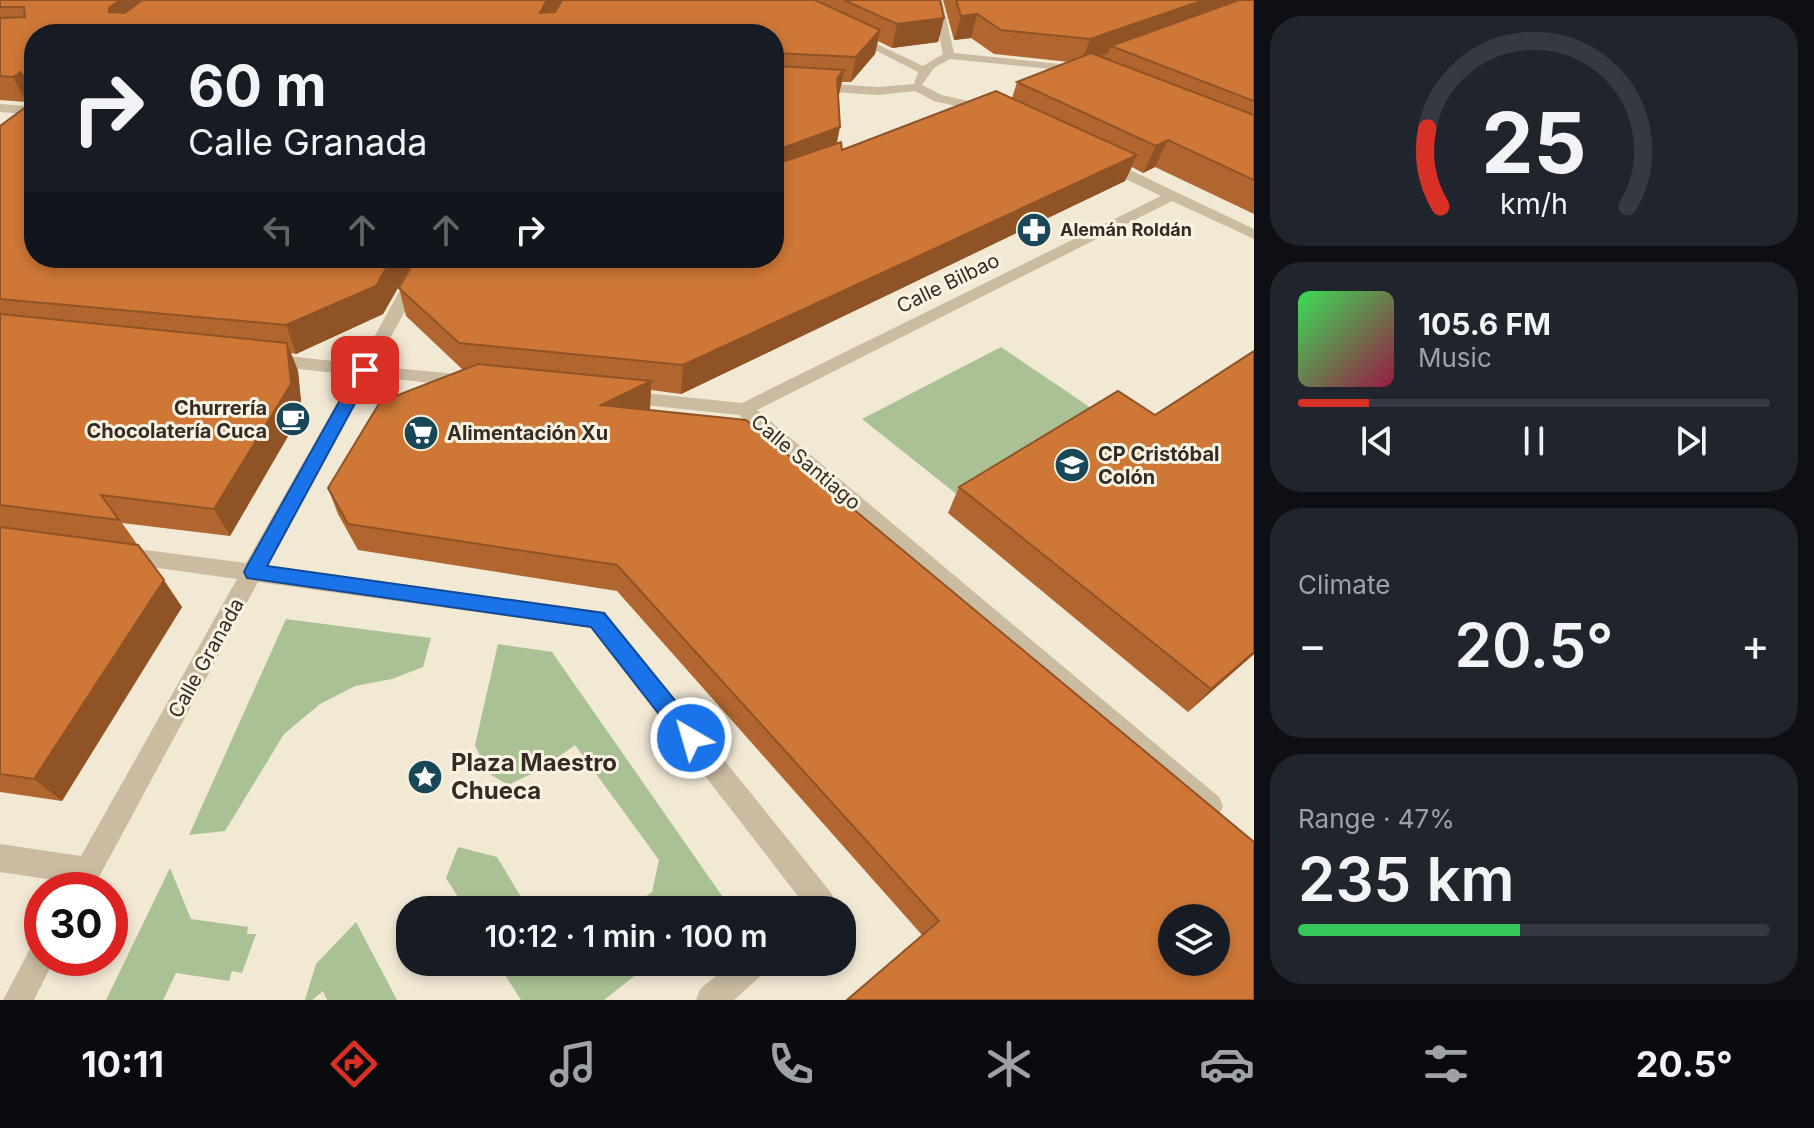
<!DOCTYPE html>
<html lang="en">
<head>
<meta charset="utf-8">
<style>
	:root { --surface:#171b24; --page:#20242c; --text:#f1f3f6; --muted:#9ea1a6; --line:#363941; --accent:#d93025 }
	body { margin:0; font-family:Inter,sans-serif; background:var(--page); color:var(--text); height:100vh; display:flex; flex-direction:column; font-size:30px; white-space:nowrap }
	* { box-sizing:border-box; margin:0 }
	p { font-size:26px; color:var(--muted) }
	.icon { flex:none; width:44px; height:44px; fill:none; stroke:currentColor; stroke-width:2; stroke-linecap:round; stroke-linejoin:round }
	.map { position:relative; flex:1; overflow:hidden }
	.details { display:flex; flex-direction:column; gap:16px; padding:16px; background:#0d0f14; width:560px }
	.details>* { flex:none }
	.hud { position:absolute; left:24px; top:24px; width:760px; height:244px; border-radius:32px; box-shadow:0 4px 12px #0003; background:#171b24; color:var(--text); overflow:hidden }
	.controls { position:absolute; left:1158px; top:904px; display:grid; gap:16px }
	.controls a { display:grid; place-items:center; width:72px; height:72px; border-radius:50%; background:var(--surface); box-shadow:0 4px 12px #0003; font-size:40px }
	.speed { position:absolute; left:24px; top:872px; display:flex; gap:16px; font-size:40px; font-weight:700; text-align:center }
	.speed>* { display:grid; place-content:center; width:104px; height:104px; border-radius:50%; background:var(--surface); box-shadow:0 4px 12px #0003; line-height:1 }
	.speed .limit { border:12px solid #d22; background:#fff; color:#111 }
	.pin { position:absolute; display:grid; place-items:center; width:68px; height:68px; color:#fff; margin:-34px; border-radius:16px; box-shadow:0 4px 12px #0006 }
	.me { position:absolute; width:88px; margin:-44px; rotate:322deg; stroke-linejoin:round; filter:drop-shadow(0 0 6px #0008) }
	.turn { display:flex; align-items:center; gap:28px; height:168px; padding:0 32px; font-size:36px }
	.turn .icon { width:104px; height:104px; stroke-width:2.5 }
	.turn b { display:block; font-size:56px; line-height:68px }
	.lanes { display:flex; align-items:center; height:76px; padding:0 32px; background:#0003; justify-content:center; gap:40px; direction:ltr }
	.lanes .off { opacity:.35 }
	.big { font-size:60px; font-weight:600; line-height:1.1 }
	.details .widget { flex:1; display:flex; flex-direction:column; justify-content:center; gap:12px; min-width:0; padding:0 28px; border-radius:32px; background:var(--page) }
	.details .dial { align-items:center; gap:0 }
	.dial svg { height:208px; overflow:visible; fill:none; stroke:var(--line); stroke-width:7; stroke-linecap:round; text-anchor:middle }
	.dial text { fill:var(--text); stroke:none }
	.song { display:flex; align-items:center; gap:24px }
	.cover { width:96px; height:96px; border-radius:12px; background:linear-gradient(135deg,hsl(130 70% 55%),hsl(340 70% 35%)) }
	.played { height:8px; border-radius:4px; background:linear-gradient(90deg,var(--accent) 15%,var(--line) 15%) }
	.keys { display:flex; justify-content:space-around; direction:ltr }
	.heat { display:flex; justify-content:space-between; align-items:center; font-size:44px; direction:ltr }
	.charge { height:12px; border-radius:6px; background:linear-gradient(90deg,#34c759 47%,var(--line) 0) }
	.trip { position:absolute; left:396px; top:896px; width:460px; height:80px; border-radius:32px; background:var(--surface); box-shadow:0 4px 12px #0003; font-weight:600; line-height:80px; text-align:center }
	.menu { display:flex; height:128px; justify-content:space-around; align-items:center; background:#090b0e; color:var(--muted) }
	.menu .icon { width:56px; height:56px }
	.menu .selected { color:var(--accent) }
	.menu b { font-size:36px; color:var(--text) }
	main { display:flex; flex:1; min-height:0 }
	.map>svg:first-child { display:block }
	.green { fill:#aac195 }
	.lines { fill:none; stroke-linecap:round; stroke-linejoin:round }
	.street { fill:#cabba1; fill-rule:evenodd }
	.wall { fill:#b1662f }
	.shaded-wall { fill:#905326 }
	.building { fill:#ce7737; stroke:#905326; stroke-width:2; fill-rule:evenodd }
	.route { fill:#1a73e8; stroke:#114b97; stroke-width:2 }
	.labels { text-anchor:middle; stroke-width:6; stroke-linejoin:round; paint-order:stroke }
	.far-poi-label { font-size:18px; font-weight:bold; fill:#342c24; stroke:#faf3e1; text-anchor:start }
	.street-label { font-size:20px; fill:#342c24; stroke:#faf3e1 }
	.poi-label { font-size:20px; font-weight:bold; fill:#342c24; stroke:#faf3e1; text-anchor:start }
	.near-poi-label { font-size:24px; font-weight:bold; fill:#342c24; stroke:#faf3e1; text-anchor:start }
</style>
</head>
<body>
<main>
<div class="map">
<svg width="1254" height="1000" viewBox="0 0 1254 1000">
	<rect width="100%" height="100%" fill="#f2e9d5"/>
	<!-- green -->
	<g class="green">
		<polygon points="1001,347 1097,412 959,496 862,419"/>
		<polygon points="286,619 431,638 423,667 392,679 355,686 320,704 284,734 225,831 189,835"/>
		<polygon points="498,644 552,652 727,903 717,910 627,910 652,892 659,860 575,745 542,769 508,785 488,773 475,745"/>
		<polygon points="458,847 497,857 529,910 466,910 446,878"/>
		<polygon points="170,868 191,919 248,927 247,934 256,934 242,973 232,971 229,981 176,973 163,1000 106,1000"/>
		<polygon points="356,922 397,1000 327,1000 323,991 312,1000 305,1000 316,964"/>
		<polygon points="497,962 652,962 604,1000 521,1000"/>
	</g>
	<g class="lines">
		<!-- street -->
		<g class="street">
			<polygon points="932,0 942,0 954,53 1080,66 1086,69 1080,72 950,59 934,68 922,85 942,95 990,106 990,112 986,113 934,101 915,91 878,95 774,88 774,80 878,87 914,84 918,72 847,36 856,34 923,66 943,54"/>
			<polygon points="0,104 27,106 33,110 27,114 0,112"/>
			<polygon points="1101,161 1111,161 1254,229 1254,239 1172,201 757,410 1219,797 1223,806 1219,815 1210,819 1201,815 739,415 625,403 616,397 625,391 742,403 1161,196 1101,167"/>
			<polygon points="418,258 434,258 375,366 465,375 474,381 465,387 370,376 267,566 605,612 832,894 836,904 834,910 802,910 804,904 591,628 258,582 92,890 63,890 67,882 0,872 0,844 81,856 237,579 122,563 115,561 111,555 115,549 122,547 246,563 353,375 271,366 262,360 271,354 359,364"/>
			<polygon points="42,940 42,958 55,958 34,1000 3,1000 32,945"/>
			<polygon points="733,962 770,962 765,972 734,1000 696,1000 700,989"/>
		</g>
	</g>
	<!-- wall -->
	<g class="wall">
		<polygon points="0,0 561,0 555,12 562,0 940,0 944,18 938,42 892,48 878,41 875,54 851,82 842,82 838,97 837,143 842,150 1012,98 1017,82 1069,62 994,54 971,38 954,40 943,0 1254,0 1254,214 1155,167 1143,173 1132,167 1125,181 681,394 651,390 650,409 648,410 1254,842 922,935 617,591 358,550 338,514 328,488 463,370 406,316 399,288 774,258 34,34 34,97 26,102 0,100"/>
		<polygon points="0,126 34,258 415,258 383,314 296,354 291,353 298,371 302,412 230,536 122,523 182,607 62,801 0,792"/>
		<polygon points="1254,351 1254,654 1188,712 948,513 959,487 1155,415"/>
	</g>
	<!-- shaded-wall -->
	<g class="shaded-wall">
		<polygon points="120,0 159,0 119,32 109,12 109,8"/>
		<polygon points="547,0 561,0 543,34 540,13"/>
		<polygon points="1204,0 1239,0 1111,46 1108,53 1081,63 1090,39"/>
		<polygon points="977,14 971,38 954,40 961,16"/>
		<polygon points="944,18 938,42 892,48 897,24"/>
		<polygon points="880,30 875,54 851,82 856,57"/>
		<polygon points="844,70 839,95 833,103 837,78"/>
		<polygon points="21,72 34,97 26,102 13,77"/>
		<polygon points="840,127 835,153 774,176 777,150"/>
		<polygon points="1168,140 1155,167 1143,173 1156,146"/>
		<polygon points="1137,155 1125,181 681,394 683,365"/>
		<polygon points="392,258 415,258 383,314 296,354 286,325"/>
		<polygon points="287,343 298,371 302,412 230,536 214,509"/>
		<polygon points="651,381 650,409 602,432 601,405"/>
		<polygon points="164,580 182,607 62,801 34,779"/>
		<polygon points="1254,652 1254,654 1188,712 1211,689"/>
	</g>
	<!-- building -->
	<g class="building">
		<polygon points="0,0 120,0 109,8 109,12 125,13 142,0 547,0 540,13 555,12 562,0 815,0 880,30 856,57 775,53 777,66 844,70 837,78 840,127 777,150 776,164 841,142 842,150 996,91 1137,155 683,365 459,343 399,288 416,258 774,258 774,34 34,34 34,78 24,78 21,72 13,77 0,76 0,18 25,17 24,7 0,7"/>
		<polygon points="844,0 940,0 944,18 897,24"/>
		<polygon points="956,0 1204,0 1090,39 1001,30 977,14 961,16"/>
		<polygon points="1239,0 1254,0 1254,101 1111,46"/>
		<polygon points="1091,53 1254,115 1254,180 1168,140 1156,146 1017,82"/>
		<polygon points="34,101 34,258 392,258 376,286 286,325 0,299 0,126"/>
		<polygon points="0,314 287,343 291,384 214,509 101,495 119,520 0,505"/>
		<polygon points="1254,351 1254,652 1211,689 959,487 1118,391 1155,415"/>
		<path d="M478,364l173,17 -50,24 145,15 508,422v158h-407l92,-79 -322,-356 -269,-41 -20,-36 52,-86zM1172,918h44v44h-44z"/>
		<polygon points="0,527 138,545 164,580 34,779 0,774"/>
	</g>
	<!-- route -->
	<polygon class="route" points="365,365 373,370 267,566 604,613 699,730 702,738 699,745 691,748 683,745 591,627 247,578 244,572 247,566 357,370"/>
	<!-- icons -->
	<defs>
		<symbol id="pharmacy-disc" viewBox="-11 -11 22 22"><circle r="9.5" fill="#184757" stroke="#faf3e1"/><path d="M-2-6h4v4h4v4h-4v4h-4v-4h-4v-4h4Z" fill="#fff"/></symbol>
		<symbol id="cafe-disc" viewBox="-11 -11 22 22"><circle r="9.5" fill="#184757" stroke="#faf3e1"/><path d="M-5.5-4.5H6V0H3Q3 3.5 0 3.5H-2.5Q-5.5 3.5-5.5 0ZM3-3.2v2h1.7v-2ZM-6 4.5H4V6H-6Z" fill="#fff"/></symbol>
		<symbol id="supermarket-disc" viewBox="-11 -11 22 22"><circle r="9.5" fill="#184757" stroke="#faf3e1"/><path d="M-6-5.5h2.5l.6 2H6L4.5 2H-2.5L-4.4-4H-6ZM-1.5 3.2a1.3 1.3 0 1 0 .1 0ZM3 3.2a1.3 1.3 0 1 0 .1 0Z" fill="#fff"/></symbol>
		<symbol id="school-disc" viewBox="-11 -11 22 22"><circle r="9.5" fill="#184757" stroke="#faf3e1"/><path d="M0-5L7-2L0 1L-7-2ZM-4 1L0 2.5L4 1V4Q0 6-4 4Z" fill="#fff"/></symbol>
		<symbol id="sight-disc" viewBox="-11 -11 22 22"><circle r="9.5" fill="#184757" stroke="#faf3e1"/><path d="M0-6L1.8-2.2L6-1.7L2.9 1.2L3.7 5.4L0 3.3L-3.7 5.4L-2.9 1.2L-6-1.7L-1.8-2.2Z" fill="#fff"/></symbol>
	</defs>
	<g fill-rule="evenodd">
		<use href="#pharmacy-disc" x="1014" y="210" width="40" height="40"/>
		<use href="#cafe-disc" x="273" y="399" width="40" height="40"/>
		<use href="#supermarket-disc" x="401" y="413" width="40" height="40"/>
		<use href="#school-disc" x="1052" y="445" width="40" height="40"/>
		<use href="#sight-disc" x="405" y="757" width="40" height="40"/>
	</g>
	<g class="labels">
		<!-- far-poi labels -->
		<g class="far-poi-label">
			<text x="1060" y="236">Alemán Roldán</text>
		</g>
		<!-- street labels -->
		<g class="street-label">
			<text transform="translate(948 283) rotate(-26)" y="7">Calle Bilbao</text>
			<text transform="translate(806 462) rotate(40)" y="7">Calle Santiago</text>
			<text transform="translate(206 658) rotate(-61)" y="7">Calle Granada</text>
		</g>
		<!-- poi labels -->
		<g class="poi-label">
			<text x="267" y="415" text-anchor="end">Churrería<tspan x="267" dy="23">Chocolatería Cuca</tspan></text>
			<text x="447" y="440">Alimentación Xu</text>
			<text x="1098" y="461">CP Cristóbal<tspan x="1098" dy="23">Colón</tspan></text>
		</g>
		<!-- near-poi labels -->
		<g class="near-poi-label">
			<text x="451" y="771">Plaza Maestro<tspan x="451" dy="28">Chueca</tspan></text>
		</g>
	</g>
</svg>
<div class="controls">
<a><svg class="icon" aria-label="layers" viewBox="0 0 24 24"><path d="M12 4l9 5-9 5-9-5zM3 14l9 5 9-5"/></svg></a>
</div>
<div class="speed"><div class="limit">30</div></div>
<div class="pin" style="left:365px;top:370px;background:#d93025"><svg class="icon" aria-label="arrive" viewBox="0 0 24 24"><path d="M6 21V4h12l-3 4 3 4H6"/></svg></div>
<svg class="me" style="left:691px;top:738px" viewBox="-20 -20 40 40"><circle r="17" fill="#1a73e8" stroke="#fff" stroke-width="3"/><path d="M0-11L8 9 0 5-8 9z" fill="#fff"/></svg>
<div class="trip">10:12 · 1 min · 100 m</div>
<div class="hud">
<div class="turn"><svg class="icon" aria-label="right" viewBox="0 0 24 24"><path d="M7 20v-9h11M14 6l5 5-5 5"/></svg><div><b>60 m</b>Calle Granada</div></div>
<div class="lanes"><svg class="icon off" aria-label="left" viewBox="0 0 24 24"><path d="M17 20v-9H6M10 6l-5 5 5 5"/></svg><svg class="icon off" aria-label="ahead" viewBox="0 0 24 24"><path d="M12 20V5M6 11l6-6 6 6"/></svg><svg class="icon off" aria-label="ahead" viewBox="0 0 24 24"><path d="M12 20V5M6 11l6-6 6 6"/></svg><svg class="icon" aria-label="right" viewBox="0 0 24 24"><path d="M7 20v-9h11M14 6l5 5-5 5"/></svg></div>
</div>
</div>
<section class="details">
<div class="widget dial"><svg viewBox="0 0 100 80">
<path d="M14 69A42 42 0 1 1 86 69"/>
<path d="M14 69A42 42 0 0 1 9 39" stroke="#d93025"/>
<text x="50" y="56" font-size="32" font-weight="700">25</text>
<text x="50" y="72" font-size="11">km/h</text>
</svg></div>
<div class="widget">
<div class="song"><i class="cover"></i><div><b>105.6 FM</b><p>Music</p></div></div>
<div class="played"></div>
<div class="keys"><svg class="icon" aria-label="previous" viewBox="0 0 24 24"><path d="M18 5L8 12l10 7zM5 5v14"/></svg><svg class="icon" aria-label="pause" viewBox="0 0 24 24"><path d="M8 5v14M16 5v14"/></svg><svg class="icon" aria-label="next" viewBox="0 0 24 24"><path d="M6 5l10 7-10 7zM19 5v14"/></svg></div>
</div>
<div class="widget"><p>Climate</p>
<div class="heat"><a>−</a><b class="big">20.5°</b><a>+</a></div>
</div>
<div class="widget"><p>Range · 47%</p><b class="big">235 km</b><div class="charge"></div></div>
</section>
</main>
<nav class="menu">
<b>10:11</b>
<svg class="icon selected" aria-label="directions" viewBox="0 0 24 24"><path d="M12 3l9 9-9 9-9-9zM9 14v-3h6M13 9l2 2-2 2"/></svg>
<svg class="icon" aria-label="music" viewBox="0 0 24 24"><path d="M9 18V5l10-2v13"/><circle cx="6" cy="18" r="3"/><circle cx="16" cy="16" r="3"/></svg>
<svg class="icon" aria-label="phone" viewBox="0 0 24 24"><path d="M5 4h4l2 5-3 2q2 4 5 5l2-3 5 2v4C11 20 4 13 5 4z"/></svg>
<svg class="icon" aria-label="climate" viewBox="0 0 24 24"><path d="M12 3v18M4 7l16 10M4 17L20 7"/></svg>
<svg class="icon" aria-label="car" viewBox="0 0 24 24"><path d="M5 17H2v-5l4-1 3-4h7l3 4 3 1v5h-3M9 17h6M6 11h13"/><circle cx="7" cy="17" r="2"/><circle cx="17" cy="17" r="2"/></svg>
<svg class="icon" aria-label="filters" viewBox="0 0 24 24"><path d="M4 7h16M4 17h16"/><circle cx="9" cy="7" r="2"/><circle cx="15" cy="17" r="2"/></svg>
<b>20.5°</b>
</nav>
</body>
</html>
